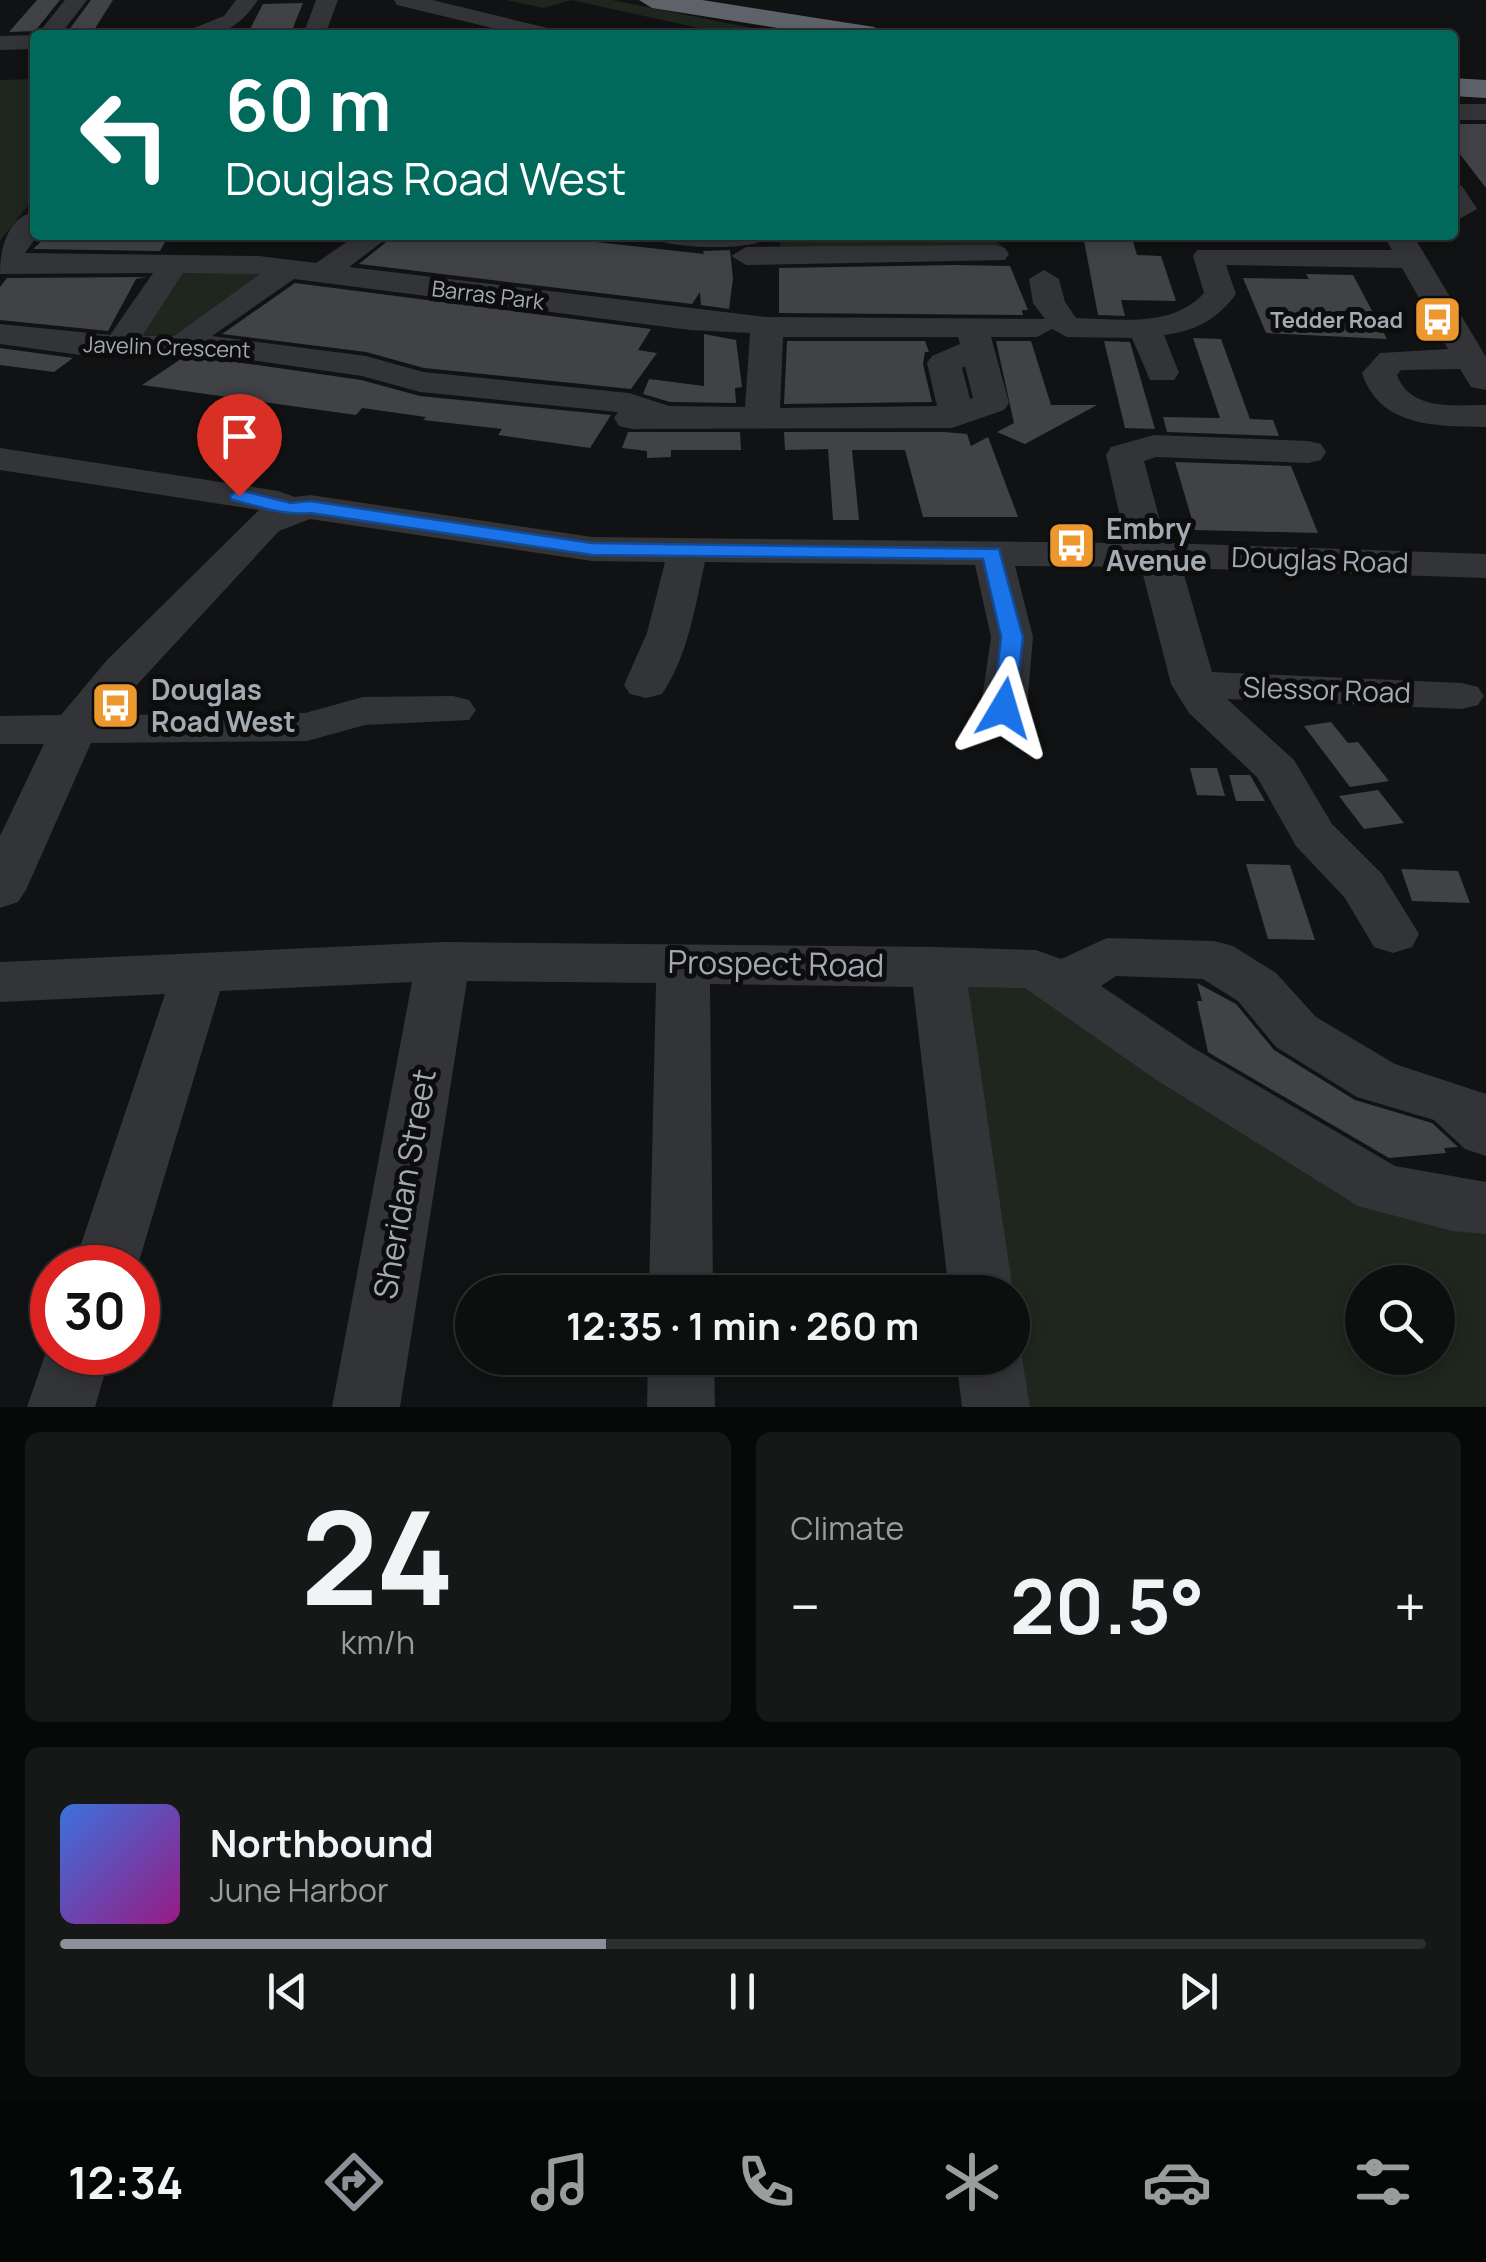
<!DOCTYPE html>
<html lang="en">
<head>
<meta charset="utf-8">
<style>
	:root { --surface:#0d0e0e; --page:#161717; --text:#f1f3f6; --muted:#9a9c9e; --line:#2d2e2e; --accent:#8c9099 }
	body { margin:0; font-family:Manrope,sans-serif; background:var(--page); color:var(--text); height:100vh; display:flex; flex-direction:column; font-size:38px; white-space:nowrap }
	* { box-sizing:border-box; margin:0 }
	p { font-size:32px; color:var(--muted) }
	.icon { flex:none; width:55px; height:55px; fill:none; stroke:currentColor; stroke-width:2; stroke-linecap:round; stroke-linejoin:round }
	.map { position:relative; height:1407px; overflow:hidden }
	.sheet { display:flex; flex-direction:column; gap:25px; padding:25px; background:#070808; flex:1 }
	.sheet>* { flex:none }
	.hud { position:absolute; left:30px; top:30px; width:1428px; height:210px; border-radius:10px; box-shadow:0 5px 15px #0003,0 0 0 2px var(--line); background:#00695c; color:#fff; overflow:hidden }
	.fabs { position:absolute; left:1345px; top:1265px; display:grid; gap:20px }
	.fabs a { display:grid; place-items:center; width:110px; height:110px; border-radius:50%; background:var(--surface); box-shadow:0 5px 15px #0003,0 0 0 2px var(--line); font-size:50px }
	.speed { position:absolute; left:30px; top:1245px; display:flex; gap:20px; font-size:50px; font-weight:700; text-align:center }
	.speed>* { display:grid; place-content:center; width:130px; height:130px; border-radius:50%; background:var(--surface); box-shadow:0 5px 15px #0003,0 0 0 2px var(--line); line-height:1 }
	.speed .limit { border:15px solid #d22; background:#fff; color:#111 }
	.pin { position:absolute; display:grid; place-items:center; width:85px; height:85px; color:#fff; margin:-102px -42px; border-radius:50% 50% 50% 0; rotate:-45deg; box-shadow:0 0 10px #0007 }
	.pin .icon { rotate:45deg }
	.me { position:absolute; width:110px; margin:-55px; rotate:7deg; stroke-linejoin:round; filter:drop-shadow(0 0 8px #0008) }
	.turn { display:flex; align-items:center; gap:35px; height:210px; padding:0 30px; font-size:45px }
	.turn .icon { width:130px; height:130px; stroke-width:2.5 }
	.turn b { display:block; font-size:70px; line-height:85px }
	.big { font-size:75px; font-weight:700; line-height:1.1 }
	.sheet .widget { flex:1; display:flex; flex-direction:column; justify-content:center; gap:15px; min-width:0; padding:0 35px; border-radius:15px; background:var(--page) }
	.sheet .dial { align-items:center; gap:0 }
	.dial b { font-size:130px; line-height:1 }
	.song { display:flex; align-items:center; gap:30px }
	.cover { width:120px; height:120px; border-radius:15px; background:linear-gradient(135deg,hsl(220 70% 55%),hsl(310 70% 35%)) }
	.played { height:10px; border-radius:5px; background:linear-gradient(90deg,var(--accent) 40%,var(--line) 40%) }
	.keys { display:flex; justify-content:space-around; direction:ltr }
	.heat { display:flex; justify-content:space-between; align-items:center; font-size:55px; direction:ltr }
	.sheet .tiles { flex:1; display:grid; gap:25px; grid-template-columns:1fr 1fr }
	.widget:last-child { grid-column:span 2 }
	.trip { position:absolute; left:455px; top:1275px; width:575px; height:100px; border-radius:50px; background:var(--surface); box-shadow:0 5px 15px #0003,0 0 0 2px var(--line); font-weight:700; line-height:100px; text-align:center }
	.tabs { display:flex; height:160px; justify-content:space-around; align-items:center; background:#050606; color:var(--muted) }
	.tabs .icon { width:70px; height:70px }
	.tabs .current { color:var(--accent) }
	.tabs b { font-size:45px; color:var(--text) }
	.map>svg:first-child { display:block }
	.green { fill:#1e261e; fill-rule:evenodd }
	.building { fill:#404246 }
	.lines { fill:none; stroke-linecap:round; stroke-linejoin:round }
	.minor { fill:#333438; fill-rule:evenodd }
	.highway { fill:#5f6369; fill-rule:evenodd }
	.route { fill:#1a73e8; stroke:#114b97; stroke-width:2.5 }
	.labels { text-anchor:middle; stroke-width:10; stroke-linejoin:round; paint-order:stroke }
	.far-street-label { font-size:22px; fill:#a3aab3; stroke:#0d0d0e }
	.far-poi-label { font-size:22px; font-weight:bold; fill:#a3aab3; stroke:#0d0d0e; text-anchor:end }
	.poi-label { font-size:28px; font-weight:bold; fill:#a3aab3; stroke:#0d0d0e; text-anchor:start }
	.street-label { font-size:28px; fill:#a3aab3; stroke:#0d0d0e }
	.near-street-label { font-size:32px; fill:#a3aab3; stroke:#0d0d0e }
</style>
</head>
<body>
<div class="map">
<svg width="1486" height="1407" viewBox="0 0 1486 1407">
	<rect width="100%" height="100%" fill="#111213"/>
	<!-- green -->
	<g class="green">
		<polygon points="506,0 612,0 762,30 765,35 715,35 708,30 571,0 544,8"/>
		<polygon points="35,79 35,197 0,241 0,80"/>
		<polygon points="779,235 991,235 1005,249 781,250"/>
		<polygon points="183,271 266,273 171,339 149,342 136,334"/>
		<path d="M951,980l74,2 461,242v183h-475l-8,-49h9v-66h-18l-45,-292zM1362,1282h76v76h-76z"/>
	</g>
	<!-- building -->
	<g class="building">
		<polygon points="37,0 60,0 35,31 9,32"/>
		<polygon points="91,0 113,0 94,30 69,30"/>
		<polygon points="303,3 292,30 249,31 263,4"/>
		<polygon points="1452,124 1486,124 1486,188 1452,144"/>
		<polygon points="48,235 144,235 140,242 165,242 160,251 33,249"/>
		<polygon points="395,235 542,236 704,254 703,251 730,250 733,279 729,309 701,305 700,292 692,304 359,264"/>
		<polygon points="1083,235 1131,235 1137,255 1161,256 1176,301 1121,300 1125,316 1098,315"/>
		<polygon points="955,265 1010,266 1028,310 1022,310 1023,315 779,313 779,268"/>
		<polygon points="1306,274 1353,275 1387,339 1266,333 1243,278 1309,279"/>
		<polygon points="146,277 136,279 108,331 0,320 0,287 7,278"/>
		<polygon points="295,283 651,329 638,350 657,353 631,389 424,368 366,352 222,334"/>
		<polygon points="704,334 736,340 742,387 735,388 736,403 670,402 643,394 649,379 704,386"/>
		<polygon points="1193,338 1221,339 1250,419 1273,420 1279,436 1167,432 1163,417 1220,418"/>
		<polygon points="787,341 925,341 929,352 925,352 923,364 932,402 784,404"/>
		<polygon points="996,341 1031,341 1051,405 1097,405 1025,444 997,432 1014,423"/>
		<polygon points="1104,341 1130,342 1155,429 1125,428"/>
		<polygon points="0,348 73,358 54,372 0,365"/>
		<polygon points="181,359 222,360 361,380 420,396 611,415 590,448 498,435 502,429 423,420 426,417 362,408 356,415 142,385"/>
		<polygon points="628,432 740,432 741,450 671,450 671,457 647,458 647,451 622,448"/>
		<polygon points="784,432 944,432 967,434 971,446 988,437 1018,517 923,517 905,450 852,450 859,520 833,520 828,449 785,450"/>
		<polygon points="1175,462 1291,466 1318,533 1195,530"/>
		<polygon points="1331,722 1348,743 1358,742 1389,781 1350,787 1304,726"/>
		<polygon points="1190,768 1217,768 1225,796 1197,795"/>
		<polygon points="1229,775 1250,775 1265,801 1236,801"/>
		<polygon points="1378,790 1404,823 1364,829 1339,796"/>
		<polygon points="1246,864 1290,865 1315,940 1268,939"/>
		<polygon points="1401,869 1458,871 1470,903 1412,901"/>
		<polygon points="1197,983 1236,1004 1274,1050 1355,1100 1432,1123 1458,1147 1444,1148 1446,1153 1389,1158 1216,1057 1208,1052 1197,1001 1202,1001"/>
	</g>
	<g class="lines">
		<!-- minor -->
		<g class="minor">
			<polygon points="65,0 87,0 60,35 37,35"/>
			<path d="M236,0h22c-25,36 -41,35 -82,35l48,-19z"/>
			<polygon points="316,0 338,0 325,35 303,35"/>
			<polygon points="394,0 432,0 556,30 559,35 521,35 397,5"/>
			<polygon points="35,35 35,49 0,50 0,36"/>
			<rect x="1452" y="104" width="34" height="16"/>
			<polygon points="1452,184 1462,186 1477,209 1452,223"/>
			<path d="M35,211l3,24 -13,18 234,3 57,7 41,-28h34l-42,32 418,50 278,2 -12,-16 -4,-24 15,-9 15,9 6,23 11,16c43,1 97,10 128,-25l-11,-37 4,-6h195l-9,-15h30l73,122v33l-15,-3 -11,-18 -59,1 -4,5c13,36 57,30 89,30v22c-49,-1 -106,1 -124,-54l18,-20 68,-4 -46,-81 -176,-3 10,29c-19,26 -41,37 -72,41l15,38 -5,7h-24l-18,-42 -65,-1 -15,-8 -15,8h-46l18,66 -5,7 -52,18 -320,1 -13,-3 -5,-8 4,-6 -198,-20 -58,-16 -140,-20 -142,-1 -80,-11v-20l110,11 43,-62 -153,1c0,-25 7,-56 35,-63zM183,273l76,1h1l-86,62h-32zM294,279l396,51 60,3 -5,74 -76,-1 -40,-13 -206,-21 -57,-16 -154,-20zM783,337h175l2,7 -28,12 -5,7 10,43 -157,2zM965,366l8,32 -3,1 -8,-31z"/>
			<path d="M647,235h117l2,3c-11,14 -108,11 -119,-3z"/>
			<polygon points="994,245 1005,248 1009,254 1005,260 746,265 731,256 746,247"/>
			<path d="M1154,435l154,6 13,3 5,8 -5,8 -13,3 -152,-6 -12,4 22,82 320,11v24l-304,-10 30,104 250,11 16,4 6,9 -6,9 -16,4 -235,-10 67,61 38,64 50,50 37,60 -7,13 -19,6 -19,-6 -29,-49 -49,-52 -39,-69 -68,-64 -18,-29 -30,-117 -126,-1 18,71 -6,70 -7,10 -16,4 -16,-4 -7,-10 10,-70 -16,-72 -270,-3c-10,45 -17,94 -43,132l-16,4 -16,-4 -6,-9 23,-52 18,-71 -73,-1 -282,-42 -31,12 -170,184 196,-2 58,-16 90,-1 16,4 7,10 -7,10 -104,5 -58,16 -216,2 -65,147 -8,12 -18,6v-72l44,-92h-44v-28l61,-1 46,-55 152,-150 -259,-40v-22l278,43 17,6 15,-2 282,42 534,6 -20,-88 5,-8z"/>
			<polygon points="1107,938 1214,941 1233,946 1276,973 1316,1017 1395,1064 1486,1094 1486,1156 1465,1149 1434,1120 1357,1097 1276,1047 1238,1001 1203,979 1116,976 1101,986 1195,1049 1395,1166 1486,1182 1486,1234 1452,1231 1358,1206 1155,1079 1025,988 968,987 1013,1292 949,1292 913,987 710,984 713,1292 649,1292 656,983 467,981 400,1407 332,1407 412,982 220,991 137,1268 73,1268 165,994 0,1002 0,962 443,942 938,947 1036,950 1061,959"/>
			<polygon points="52,1335 52,1352 111,1352 95,1407 27,1407"/>
			<polygon points="1012,1337 1022,1358 1030,1407 962,1407 956,1358 1012,1358"/>
			<polygon points="648,1358 714,1358 715,1407 647,1407"/>
		</g>
		<!-- highway -->
		<g class="highway">
			<polygon points="639,0 702,0 874,27 888,35 822,35 652,8"/>
			<polygon points="1452,78 1486,80 1486,98 1452,96"/>
		</g>
	</g>
	<!-- route -->
	<path class="route" d="M239,490l52,13 19,-2 282,42 407,6 24,88 -8,71 -11,6 -11,-6 8,-71 -18,-78 -391,-4 -282,-42c-27,3 -51,-7 -78,-13l-2,-4z"/>
	<!-- icons -->
	<defs>
		<symbol id="bus-square" viewBox="-11 -11 22 22"><rect x="-9" y="-9" width="18" height="18" rx="4" fill="#ed972f" stroke="#0d0d0e"/><path d="M-5-6H5V4H4V6H2V4H-2V6H-4V4H-5ZM-3.5-4V0h7V-4ZM-3.5 1.2v1.5H-2V1.2ZM2 1.2v1.5H3.5V1.2Z" fill="#fff"/></symbol>
	</defs>
	<g fill-rule="evenodd">
		<use href="#bus-square" x="1410" y="292" width="55" height="55"/>
		<use href="#bus-square" x="1044" y="518" width="55" height="55"/>
		<use href="#bus-square" x="88" y="678" width="55" height="55"/>
	</g>
	<g class="labels">
		<!-- far-street labels -->
		<g class="far-street-label">
			<text transform="translate(488 295) rotate(7)" y="8">Barras Park</text>
			<text transform="translate(167 347) rotate(2)" y="8">Javelin Crescent</text>
		</g>
		<!-- far-poi labels -->
		<g class="far-poi-label">
			<text x="1403" y="328">Tedder Road</text>
		</g>
		<!-- poi labels -->
		<g class="poi-label">
			<text x="1106" y="539">Embry<tspan x="1106" dy="32">Avenue</tspan></text>
			<text x="151" y="700">Douglas<tspan x="151" dy="32">Road West</tspan></text>
		</g>
		<!-- street labels -->
		<g class="street-label">
			<text transform="translate(1320 560) rotate(2)" y="10">Douglas Road</text>
			<text transform="translate(1327 690) rotate(2)" y="10">Slessor Road</text>
		</g>
		<!-- near-street labels -->
		<g class="near-street-label">
			<text transform="translate(776 964) rotate(1)" y="11">Prospect Road</text>
			<text transform="translate(405 1184) rotate(-80)" y="11">Sheridan Street</text>
		</g>
	</g>
</svg>
<div class="fabs">
<a><svg class="icon" aria-label="search" viewBox="0 0 24 24"><circle cx="10" cy="10" r="6"/><path d="M15 15l6 6"/></svg></a>
</div>
<div class="speed"><div class="limit">30</div></div>
<div class="pin" style="left:239px;top:496px;background:#d93025"><svg class="icon" aria-label="arrive" viewBox="0 0 24 24"><path d="M6 21V4h12l-3 4 3 4H6"/></svg></div>
<svg class="me" style="left:1004px;top:708px" viewBox="-20 -20 40 40"><path d="M0-17L14 15 0 8-14 15z" fill="#1a73e8" stroke="#fff" stroke-width="4"/></svg>
<div class="trip">12:35 · 1 min · 260 m</div>
<div class="hud">
<div class="turn"><svg class="icon" aria-label="left" viewBox="0 0 24 24"><path d="M17 20v-9H6M10 6l-5 5 5 5"/></svg><div><b>60 m</b>Douglas Road West</div></div>
</div>
</div>
<section class="sheet">
<div class="tiles">
<div class="widget dial"><b>24</b><p>km/h</p></div>
<div class="widget"><p>Climate</p>
<div class="heat"><a>−</a><b class="big">20.5°</b><a>+</a></div>
</div>
<div class="widget">
<div class="song"><i class="cover"></i><div><b>Northbound</b><p>June Harbor</p></div></div>
<div class="played"></div>
<div class="keys"><svg class="icon" aria-label="previous" viewBox="0 0 24 24"><path d="M18 5L8 12l10 7zM5 5v14"/></svg><svg class="icon" aria-label="pause" viewBox="0 0 24 24"><path d="M8 5v14M16 5v14"/></svg><svg class="icon" aria-label="next" viewBox="0 0 24 24"><path d="M6 5l10 7-10 7zM19 5v14"/></svg></div>
</div>
</div>
</section>
<nav class="tabs">
<b>12:34</b>
<svg class="icon current" aria-label="directions" viewBox="0 0 24 24"><path d="M12 3l9 9-9 9-9-9zM9 14v-3h6M13 9l2 2-2 2"/></svg>
<svg class="icon" aria-label="music" viewBox="0 0 24 24"><path d="M9 18V5l10-2v13"/><circle cx="6" cy="18" r="3"/><circle cx="16" cy="16" r="3"/></svg>
<svg class="icon" aria-label="phone" viewBox="0 0 24 24"><path d="M5 4h4l2 5-3 2q2 4 5 5l2-3 5 2v4C11 20 4 13 5 4z"/></svg>
<svg class="icon" aria-label="climate" viewBox="0 0 24 24"><path d="M12 3v18M4 7l16 10M4 17L20 7"/></svg>
<svg class="icon" aria-label="car" viewBox="0 0 24 24"><path d="M5 17H2v-5l4-1 3-4h7l3 4 3 1v5h-3M9 17h6M6 11h13"/><circle cx="7" cy="17" r="2"/><circle cx="17" cy="17" r="2"/></svg>
<svg class="icon" aria-label="filters" viewBox="0 0 24 24"><path d="M4 7h16M4 17h16"/><circle cx="9" cy="7" r="2"/><circle cx="15" cy="17" r="2"/></svg>
</nav>
</body>
</html>
